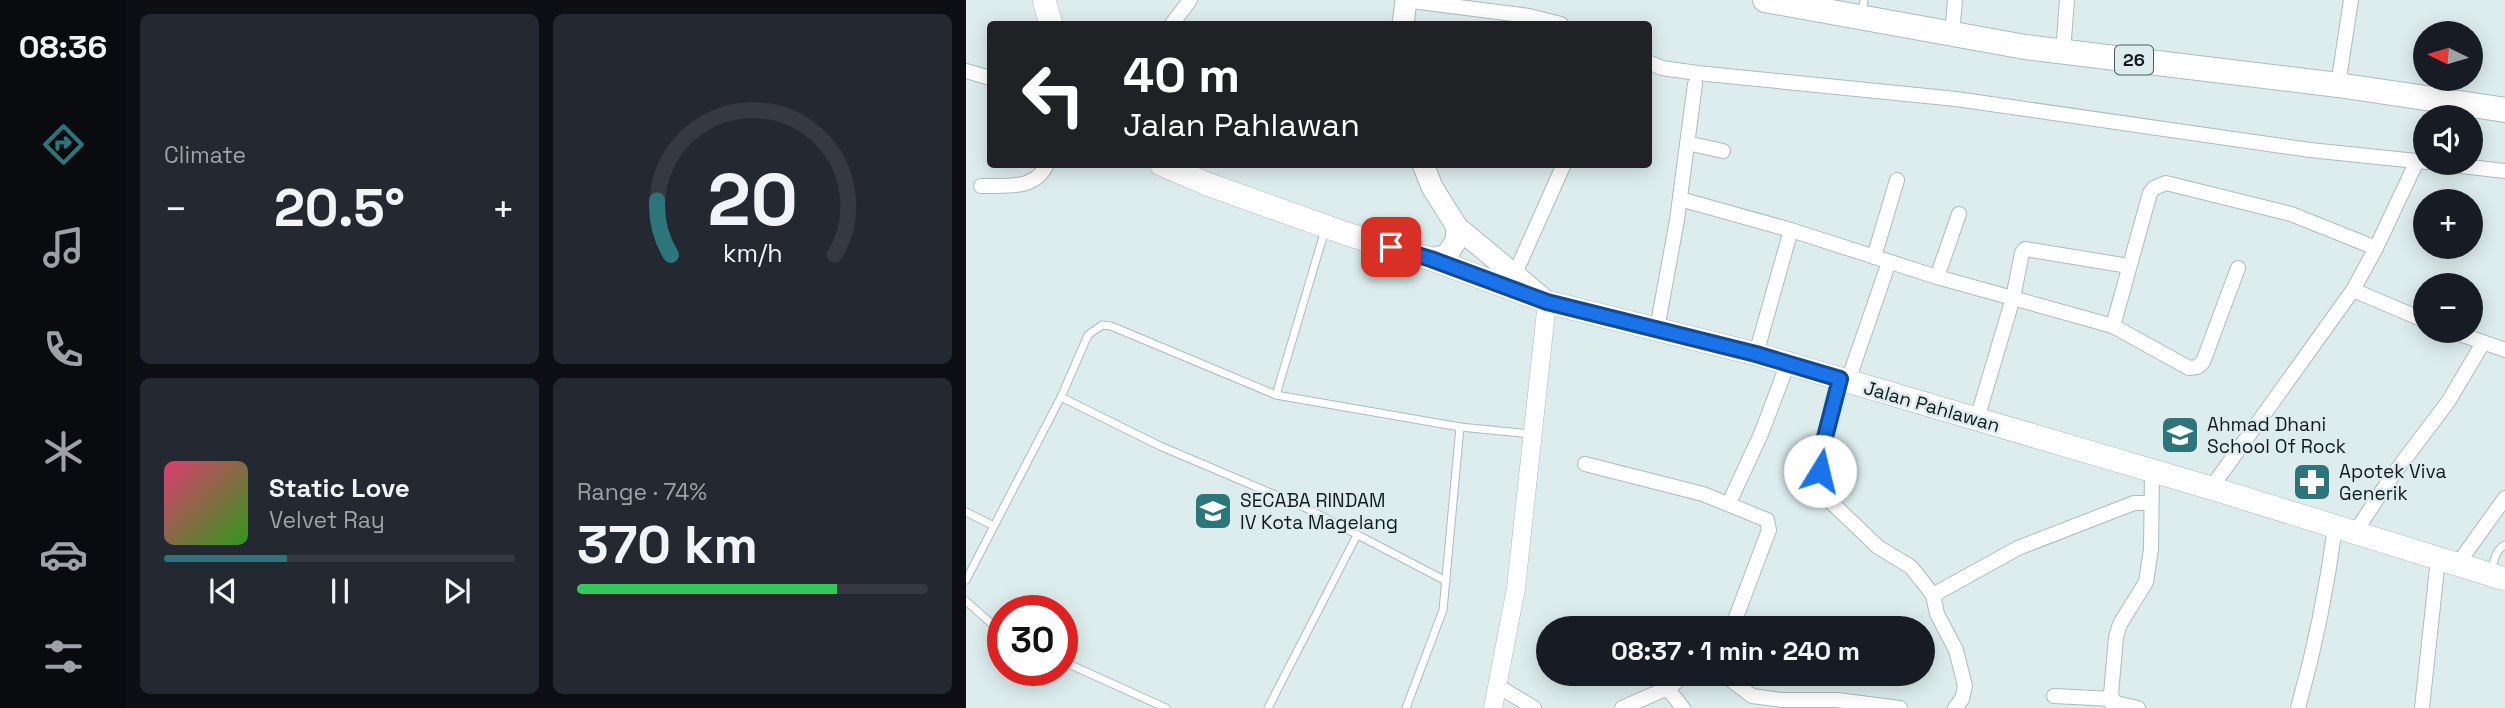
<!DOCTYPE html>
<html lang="en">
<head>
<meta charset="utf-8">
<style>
	:root { --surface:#171b24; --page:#242831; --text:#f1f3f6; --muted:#9ea1a6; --line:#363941; --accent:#2b757b }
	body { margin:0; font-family:"Space Grotesk",sans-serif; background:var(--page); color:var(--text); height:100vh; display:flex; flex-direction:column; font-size:26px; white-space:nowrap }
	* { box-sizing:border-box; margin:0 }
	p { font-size:23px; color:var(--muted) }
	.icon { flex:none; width:38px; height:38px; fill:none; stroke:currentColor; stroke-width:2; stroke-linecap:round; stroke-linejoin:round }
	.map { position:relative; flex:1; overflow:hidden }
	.details { display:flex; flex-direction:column; gap:14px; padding:14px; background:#0d0f14; width:840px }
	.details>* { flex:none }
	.top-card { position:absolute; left:21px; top:21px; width:665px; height:147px; border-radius:7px; box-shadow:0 4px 18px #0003; background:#202124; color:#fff; overflow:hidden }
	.needle { width:46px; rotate:275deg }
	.buttons { position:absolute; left:1447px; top:21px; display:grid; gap:14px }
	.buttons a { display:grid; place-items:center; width:70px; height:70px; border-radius:50%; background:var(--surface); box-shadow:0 4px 18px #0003; font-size:35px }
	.speed { position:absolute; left:21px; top:595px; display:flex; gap:14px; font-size:35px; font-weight:700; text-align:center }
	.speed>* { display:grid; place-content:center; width:91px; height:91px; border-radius:50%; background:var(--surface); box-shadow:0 4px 18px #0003; line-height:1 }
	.speed .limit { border:10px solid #d22; background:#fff; color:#111 }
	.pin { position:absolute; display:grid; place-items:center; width:60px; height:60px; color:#fff; margin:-30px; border-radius:14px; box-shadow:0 4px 10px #0006 }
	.me { position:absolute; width:77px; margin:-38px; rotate:9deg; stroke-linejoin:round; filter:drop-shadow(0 0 5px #0008) }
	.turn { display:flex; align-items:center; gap:24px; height:147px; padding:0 21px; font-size:32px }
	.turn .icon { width:91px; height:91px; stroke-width:2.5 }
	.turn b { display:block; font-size:49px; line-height:60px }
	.big { font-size:52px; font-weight:600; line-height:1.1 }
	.details .tile { flex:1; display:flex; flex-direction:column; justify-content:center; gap:10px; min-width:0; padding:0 24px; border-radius:10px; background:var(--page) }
	.details .dial { align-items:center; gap:0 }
	.dial svg { height:182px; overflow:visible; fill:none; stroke:var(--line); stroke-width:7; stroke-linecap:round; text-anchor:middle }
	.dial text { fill:var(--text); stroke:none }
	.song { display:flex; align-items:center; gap:21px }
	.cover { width:84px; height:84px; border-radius:10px; background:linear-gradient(135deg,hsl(340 70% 55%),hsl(110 70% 35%)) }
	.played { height:7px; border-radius:4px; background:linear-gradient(90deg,var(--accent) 35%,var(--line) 35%) }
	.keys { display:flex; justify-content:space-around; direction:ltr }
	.heat { display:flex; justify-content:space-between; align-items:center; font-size:38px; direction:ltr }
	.charge { height:10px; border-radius:5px; background:linear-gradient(90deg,#34c759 74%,var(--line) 0) }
	.details .tiles { flex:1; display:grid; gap:14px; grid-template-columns:repeat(2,1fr) }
	.trip { position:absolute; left:570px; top:616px; width:399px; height:70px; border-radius:35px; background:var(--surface); box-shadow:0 4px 18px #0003; font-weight:600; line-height:70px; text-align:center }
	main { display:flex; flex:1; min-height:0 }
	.tabs { display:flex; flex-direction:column; width:126px; justify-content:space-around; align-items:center; background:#090b0e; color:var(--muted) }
	.tabs .icon { width:49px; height:49px }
	.tabs .current { color:var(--accent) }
	.tabs b { font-size:32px; color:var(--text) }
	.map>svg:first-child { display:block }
	.built { fill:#c7e0e2 }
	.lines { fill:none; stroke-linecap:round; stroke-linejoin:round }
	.service-casing { stroke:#acbbbc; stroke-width:9 }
	.minor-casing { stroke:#acbbbc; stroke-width:16 }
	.tertiary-casing { stroke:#acbbbc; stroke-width:19 }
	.secondary-casing { stroke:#acbbbc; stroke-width:23 }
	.primary-casing { stroke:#acbbbc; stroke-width:24 }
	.trunk-casing { stroke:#acbbbc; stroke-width:26 }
	.service { stroke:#fff; stroke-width:7 }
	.minor { stroke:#fff; stroke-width:14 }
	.tertiary { stroke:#fff; stroke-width:18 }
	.secondary { stroke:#fff; stroke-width:21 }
	.primary { stroke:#fff; stroke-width:23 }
	.trunk { stroke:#fff; stroke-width:24 }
	.route-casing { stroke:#114b97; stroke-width:18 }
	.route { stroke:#1a73e8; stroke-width:12 }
	.labels { text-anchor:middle; stroke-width:5; stroke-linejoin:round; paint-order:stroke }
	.shield { fill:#ddedee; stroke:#50595a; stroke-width:2 }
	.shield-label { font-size:18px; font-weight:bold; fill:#141a1a }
	.street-label { font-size:19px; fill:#141a1a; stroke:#ddedee }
	.poi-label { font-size:19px; fill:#141a1a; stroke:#ddedee; text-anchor:start }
</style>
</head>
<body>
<main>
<nav class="tabs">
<b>08:36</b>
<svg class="icon current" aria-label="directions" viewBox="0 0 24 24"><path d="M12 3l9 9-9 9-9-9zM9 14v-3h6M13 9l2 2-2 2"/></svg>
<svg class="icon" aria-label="music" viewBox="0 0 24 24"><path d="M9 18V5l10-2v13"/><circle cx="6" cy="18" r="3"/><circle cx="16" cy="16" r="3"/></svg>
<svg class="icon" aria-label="phone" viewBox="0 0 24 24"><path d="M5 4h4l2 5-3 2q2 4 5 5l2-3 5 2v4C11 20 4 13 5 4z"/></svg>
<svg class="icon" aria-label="climate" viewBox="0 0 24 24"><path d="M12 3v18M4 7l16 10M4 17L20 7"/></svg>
<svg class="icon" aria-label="car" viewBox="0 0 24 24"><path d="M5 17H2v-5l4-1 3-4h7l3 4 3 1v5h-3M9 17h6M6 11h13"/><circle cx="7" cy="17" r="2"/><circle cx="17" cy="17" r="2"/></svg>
<svg class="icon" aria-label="filters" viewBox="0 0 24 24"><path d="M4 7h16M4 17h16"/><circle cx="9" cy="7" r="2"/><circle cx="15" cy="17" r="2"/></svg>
</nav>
<section class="details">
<div class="tiles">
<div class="tile"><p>Climate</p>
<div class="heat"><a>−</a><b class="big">20.5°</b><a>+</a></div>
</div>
<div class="tile dial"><svg viewBox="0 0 100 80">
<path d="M14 69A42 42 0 1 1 86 69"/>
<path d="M14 69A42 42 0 0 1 8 45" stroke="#2b757b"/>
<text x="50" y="56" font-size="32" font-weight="700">20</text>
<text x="50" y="72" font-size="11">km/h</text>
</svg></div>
<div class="tile">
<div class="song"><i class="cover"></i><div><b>Static Love</b><p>Velvet Ray</p></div></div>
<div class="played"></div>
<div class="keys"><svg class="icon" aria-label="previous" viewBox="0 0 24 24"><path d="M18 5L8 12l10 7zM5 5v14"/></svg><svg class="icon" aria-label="pause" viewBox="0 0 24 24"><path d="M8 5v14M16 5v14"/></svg><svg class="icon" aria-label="next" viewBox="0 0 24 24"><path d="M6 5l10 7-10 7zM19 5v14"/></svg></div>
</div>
<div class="tile"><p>Range · 74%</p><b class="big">370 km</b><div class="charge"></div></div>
</div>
</section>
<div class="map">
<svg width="1539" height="708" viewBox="0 0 1539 708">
	<rect width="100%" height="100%" fill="#ddedee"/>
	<!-- built -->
	<polygon class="built" points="1204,418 1234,426 1224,453 1195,445"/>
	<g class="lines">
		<defs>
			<g id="service">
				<polyline points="896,13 898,0"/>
				<polyline points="310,395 359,230"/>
				<polyline points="95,397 194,446 340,508 480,581"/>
				<polyline points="0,512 28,526"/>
				<path d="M1526,571c2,-10 3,-21 13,-26"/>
				<polyline points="0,580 95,397 122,335 136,325 145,326 310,395 494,427"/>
				<polyline points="0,601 35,632"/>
				<polyline points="96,661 200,708"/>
				<polyline points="302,708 391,535"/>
				<polyline points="440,708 477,610 494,427 565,434"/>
			</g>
			<g id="minor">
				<polyline points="438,0 563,16 595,24"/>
				<polyline points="206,24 224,0"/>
				<polyline points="986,34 989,0"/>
				<polyline points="1097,52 1101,0"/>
				<polyline points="682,62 696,68 731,73 990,99 1344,150 1460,162"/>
				<polyline points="0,71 24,78"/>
				<polyline points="1372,85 1385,0"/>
				<polyline points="721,143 757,151"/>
				<polyline points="1469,163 1539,171"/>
				<path d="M15,186c25,-1 54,5 66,-22"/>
				<polyline points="714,199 825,230 971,277 1147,326"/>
				<polyline points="908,257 931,180"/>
				<polyline points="1272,268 1237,362 1231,367 1223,368 1147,326 1184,193 1188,188 1200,183 1325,214 1410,248"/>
				<polyline points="548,276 598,164"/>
				<polyline points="971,277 993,214"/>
				<polyline points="1387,290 1460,321"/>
				<polyline points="691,329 711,220 729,84"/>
				<polyline points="1485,331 1539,350"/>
				<polyline points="790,354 825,230"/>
				<polyline points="874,379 857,445 854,471 856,487 864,501 912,547 945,567 967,595 971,614 990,650 999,686 996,699 989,708"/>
				<polyline points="882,381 923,262"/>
				<polyline points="1011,419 1047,298 1056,253 1059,249 1163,266"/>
				<polyline points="619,464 737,494 801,520 803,530 766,628"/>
				<polyline points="1245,488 1387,290 1410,248 1451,161"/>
				<polyline points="763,503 795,434 822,363"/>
				<polyline points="1388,534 1426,476 1482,402 1517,343"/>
				<polyline points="1491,565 1539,498"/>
				<polyline points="967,595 1052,548 1168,503 1185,503"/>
				<polyline points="757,674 786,696 816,700 871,700 934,708"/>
				<polyline points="532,686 568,708"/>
				<polyline points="1088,696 1147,699"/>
				<polyline points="656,708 704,687"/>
				<polyline points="717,708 705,693 704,687 720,674"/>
				<polyline points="1172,708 1145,702 1145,694 1150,637 1154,624 1180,582 1185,549 1186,471"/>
				<path d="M1332,708c17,-60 29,-120 37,-181"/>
				<polyline points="1456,708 1472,559"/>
			</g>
			<polyline id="tertiary" points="527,708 550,588 581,302"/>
			<g id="secondary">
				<polyline points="437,24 440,0"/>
				<polyline points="457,164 466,187 491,227 574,296"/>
				<polyline points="465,259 481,255 490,241 491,227"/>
			</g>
			<g id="primary">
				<polyline points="78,0 85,24"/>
				<polyline points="195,164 241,184 384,235 465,259 581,302 790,354 1245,488 1539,579"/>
			</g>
			<polyline id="trunk" points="799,0 1059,47 1372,85 1539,110"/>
		</defs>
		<!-- service casing -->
		<use href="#service" class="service-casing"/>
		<!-- minor casing -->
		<use href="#minor" class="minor-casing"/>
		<!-- tertiary casing -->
		<use href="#tertiary" class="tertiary-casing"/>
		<!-- secondary casing -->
		<use href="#secondary" class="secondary-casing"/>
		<!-- primary casing -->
		<use href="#primary" class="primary-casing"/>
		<!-- trunk casing -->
		<use href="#trunk" class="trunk-casing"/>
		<!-- service -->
		<use href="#service" class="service"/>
		<!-- minor -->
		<use href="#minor" class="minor"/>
		<!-- tertiary -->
		<use href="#tertiary" class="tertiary"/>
		<!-- secondary -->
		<use href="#secondary" class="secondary"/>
		<!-- primary -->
		<use href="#primary" class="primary"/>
		<!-- trunk -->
		<use href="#trunk" class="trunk"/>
	</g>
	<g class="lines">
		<defs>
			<polyline id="route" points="425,247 465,259 581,302 790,354 874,379 857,445 854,471"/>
		</defs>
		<!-- route casing -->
		<use href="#route" class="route-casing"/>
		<!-- route -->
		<use href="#route" class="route"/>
	</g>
	<!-- icons -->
	<defs>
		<symbol id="school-square" viewBox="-11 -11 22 22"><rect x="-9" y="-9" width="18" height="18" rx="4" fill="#2b757b" stroke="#ddedee"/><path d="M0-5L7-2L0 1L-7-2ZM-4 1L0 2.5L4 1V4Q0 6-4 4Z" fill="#fff"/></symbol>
		<symbol id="pharmacy-square" viewBox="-11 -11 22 22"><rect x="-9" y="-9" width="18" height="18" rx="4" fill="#2b757b" stroke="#ddedee"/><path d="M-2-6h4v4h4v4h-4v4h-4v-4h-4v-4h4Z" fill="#fff"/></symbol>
	</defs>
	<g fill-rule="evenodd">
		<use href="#school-square" x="1192" y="413" width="44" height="44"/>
		<use href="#pharmacy-square" x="1324" y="460" width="44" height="44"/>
		<use href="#school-square" x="225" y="489" width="44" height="44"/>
	</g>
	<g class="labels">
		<!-- shield labels -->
		<rect class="shield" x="1149" y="45.5" width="38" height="29" rx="5"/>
		<g class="shield-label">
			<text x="1168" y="66">26</text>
		</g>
		<!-- street labels -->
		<g class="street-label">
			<text transform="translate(966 406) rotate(16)" y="7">Jalan Pahlawan</text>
		</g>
		<!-- poi labels -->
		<g class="poi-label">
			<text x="1241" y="431">Ahmad Dhani<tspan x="1241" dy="22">School Of Rock</tspan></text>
			<text x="1373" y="478">Apotek Viva<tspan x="1373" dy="22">Generik</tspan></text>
			<text x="274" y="507">SECABA RINDAM<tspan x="274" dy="22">IV Kota Magelang</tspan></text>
		</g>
	</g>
</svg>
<div class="buttons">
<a><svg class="needle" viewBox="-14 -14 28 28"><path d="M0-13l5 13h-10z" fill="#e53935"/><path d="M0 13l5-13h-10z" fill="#9ea1a6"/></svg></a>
<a><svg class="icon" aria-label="sound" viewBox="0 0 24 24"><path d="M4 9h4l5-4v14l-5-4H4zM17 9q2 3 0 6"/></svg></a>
<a>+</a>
<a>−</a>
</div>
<div class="speed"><div class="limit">30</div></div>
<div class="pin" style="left:425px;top:247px;background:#d93025"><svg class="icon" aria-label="arrive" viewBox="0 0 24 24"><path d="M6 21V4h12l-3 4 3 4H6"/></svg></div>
<svg class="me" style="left:854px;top:471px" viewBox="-20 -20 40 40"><circle r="19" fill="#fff"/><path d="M0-13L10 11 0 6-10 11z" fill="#1a73e8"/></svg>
<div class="trip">08:37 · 1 min · 240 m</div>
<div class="top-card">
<div class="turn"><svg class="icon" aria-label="left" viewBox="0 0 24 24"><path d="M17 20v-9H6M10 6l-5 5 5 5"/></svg><div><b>40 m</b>Jalan Pahlawan</div></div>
</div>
</div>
</main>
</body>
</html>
